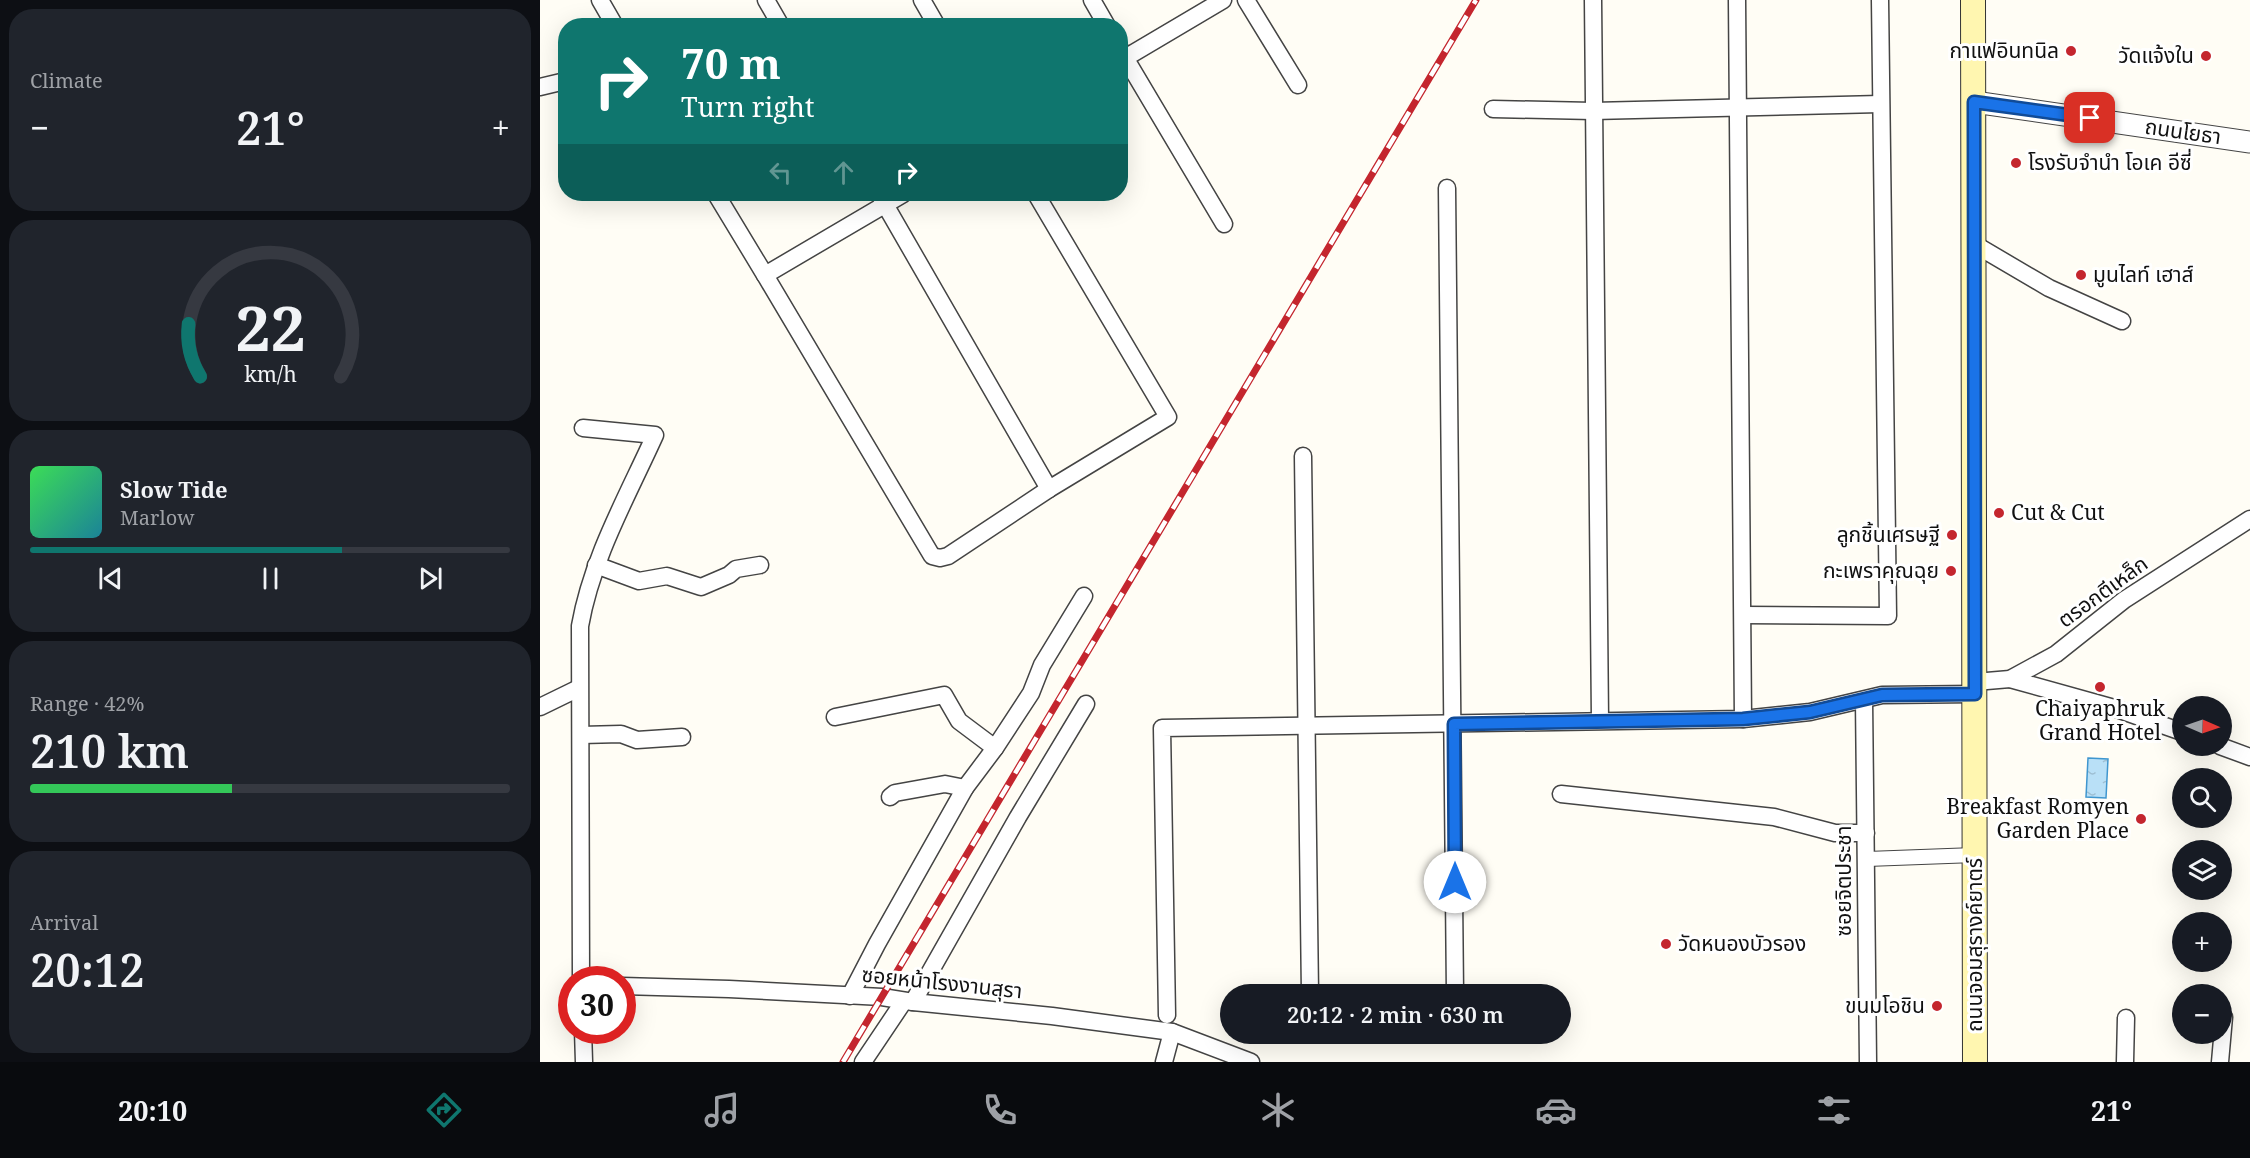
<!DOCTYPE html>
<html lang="en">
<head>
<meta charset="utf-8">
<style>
	:root { --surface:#171b24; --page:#20242c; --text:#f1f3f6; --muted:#9ea1a6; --line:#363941; --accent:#0f766e }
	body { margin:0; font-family:"Noto Serif","Noto Sans Thai",serif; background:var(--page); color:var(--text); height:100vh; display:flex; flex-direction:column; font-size:22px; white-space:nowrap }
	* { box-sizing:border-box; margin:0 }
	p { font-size:20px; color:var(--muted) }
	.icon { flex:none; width:33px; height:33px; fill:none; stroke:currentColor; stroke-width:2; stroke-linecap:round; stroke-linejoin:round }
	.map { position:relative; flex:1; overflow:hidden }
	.drawer { display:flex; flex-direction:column; gap:9px; padding:9px; background:#0d0f14; width:540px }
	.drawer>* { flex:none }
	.guide { position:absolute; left:18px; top:18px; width:570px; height:183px; border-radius:24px; box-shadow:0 6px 24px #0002; background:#0f766e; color:#fff; overflow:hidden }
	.needle { width:39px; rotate:92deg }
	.controls { position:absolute; left:1632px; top:696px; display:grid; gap:12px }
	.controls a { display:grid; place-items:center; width:60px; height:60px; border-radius:50%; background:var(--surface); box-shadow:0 6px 24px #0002; font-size:30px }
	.speed { position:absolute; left:18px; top:966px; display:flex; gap:12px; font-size:30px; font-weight:700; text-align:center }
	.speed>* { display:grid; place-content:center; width:78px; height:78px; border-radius:50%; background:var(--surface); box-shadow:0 6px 24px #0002; line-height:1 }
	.speed .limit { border:9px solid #d22; background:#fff; color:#111 }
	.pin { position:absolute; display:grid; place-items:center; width:51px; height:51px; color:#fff; margin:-26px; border-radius:12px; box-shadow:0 3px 9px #0006 }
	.me { position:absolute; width:66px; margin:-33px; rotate:0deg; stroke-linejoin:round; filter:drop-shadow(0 0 4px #0008) }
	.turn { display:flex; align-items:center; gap:21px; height:126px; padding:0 24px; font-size:27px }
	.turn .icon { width:78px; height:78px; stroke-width:2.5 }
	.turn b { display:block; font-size:42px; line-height:51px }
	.lanes { display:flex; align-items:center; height:57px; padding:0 24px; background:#0003; justify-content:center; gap:30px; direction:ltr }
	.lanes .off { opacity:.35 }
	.big { font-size:45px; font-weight:600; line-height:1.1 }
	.drawer .widget { flex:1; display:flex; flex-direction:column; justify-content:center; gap:9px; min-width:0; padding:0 21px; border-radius:24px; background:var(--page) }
	.drawer .dial { align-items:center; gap:0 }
	.dial svg { height:156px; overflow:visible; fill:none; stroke:var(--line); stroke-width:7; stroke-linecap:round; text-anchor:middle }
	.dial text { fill:var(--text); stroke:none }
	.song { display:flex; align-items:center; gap:18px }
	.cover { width:72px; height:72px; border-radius:9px; background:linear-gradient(135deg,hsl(130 70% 55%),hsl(190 70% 35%)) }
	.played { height:6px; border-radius:3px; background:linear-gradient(90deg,var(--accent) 65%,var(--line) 65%) }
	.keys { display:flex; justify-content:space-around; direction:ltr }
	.heat { display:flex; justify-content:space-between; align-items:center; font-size:33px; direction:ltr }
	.charge { height:9px; border-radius:4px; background:linear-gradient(90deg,#34c759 42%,var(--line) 0) }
	.trip { position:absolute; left:680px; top:984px; width:351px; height:60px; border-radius:30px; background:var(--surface); box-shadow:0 6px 24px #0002; font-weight:600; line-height:60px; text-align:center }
	.menu { display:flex; height:96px; justify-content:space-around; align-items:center; background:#090b0e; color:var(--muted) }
	.menu .icon { width:42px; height:42px }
	.menu .active { color:var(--accent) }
	.menu b { font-size:27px; color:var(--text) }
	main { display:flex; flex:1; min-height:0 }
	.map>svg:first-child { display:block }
	.water { fill:url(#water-ripples); stroke:#3f96cf; stroke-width:1.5 }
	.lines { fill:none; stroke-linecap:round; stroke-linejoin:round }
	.pedestrian-casing { stroke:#444; stroke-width:16 }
	.minor-casing { stroke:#444; stroke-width:19 }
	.tertiary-casing { stroke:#444; stroke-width:23 }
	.secondary-casing { stroke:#333; stroke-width:26 }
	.pedestrian { stroke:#fff; stroke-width:14 }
	.minor { stroke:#fff; stroke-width:16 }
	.tertiary { stroke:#fff; stroke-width:21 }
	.secondary { stroke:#fff6b0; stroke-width:24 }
	.rail-casing { stroke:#c4262e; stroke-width:7 }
	.rail { stroke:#fff; stroke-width:4.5; stroke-dasharray:14; stroke-linecap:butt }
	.route-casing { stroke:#114b97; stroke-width:15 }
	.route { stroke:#1a73e8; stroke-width:10 }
	.poi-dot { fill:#c4262e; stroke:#fff; stroke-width:2 }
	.labels { text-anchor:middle; stroke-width:6; stroke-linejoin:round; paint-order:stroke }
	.poi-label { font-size:21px; fill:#111; stroke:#fff; text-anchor:end }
	.street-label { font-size:21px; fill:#111; stroke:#fff }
</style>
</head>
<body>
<main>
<section class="drawer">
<div class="widget"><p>Climate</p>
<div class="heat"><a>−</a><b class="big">21°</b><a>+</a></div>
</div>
<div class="widget dial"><svg viewBox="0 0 100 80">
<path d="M14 69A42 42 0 1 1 86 69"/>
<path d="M14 69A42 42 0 0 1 8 42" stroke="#0f766e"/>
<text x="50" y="56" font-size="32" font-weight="700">22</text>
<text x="50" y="72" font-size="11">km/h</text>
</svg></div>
<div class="widget">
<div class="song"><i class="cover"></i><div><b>Slow Tide</b><p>Marlow</p></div></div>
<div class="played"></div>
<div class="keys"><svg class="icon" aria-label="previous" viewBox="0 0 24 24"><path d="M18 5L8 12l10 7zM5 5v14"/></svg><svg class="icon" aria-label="pause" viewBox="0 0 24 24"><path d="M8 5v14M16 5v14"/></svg><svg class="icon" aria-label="next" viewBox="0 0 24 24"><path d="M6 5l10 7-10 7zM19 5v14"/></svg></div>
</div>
<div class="widget"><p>Range · 42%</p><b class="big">210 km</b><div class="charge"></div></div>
<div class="widget"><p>Arrival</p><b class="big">20:12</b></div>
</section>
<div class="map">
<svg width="1710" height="1062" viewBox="0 0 1710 1062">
	<defs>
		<pattern id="water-ripples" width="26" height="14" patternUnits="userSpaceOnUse" patternTransform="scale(1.5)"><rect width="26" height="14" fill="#b9e0f7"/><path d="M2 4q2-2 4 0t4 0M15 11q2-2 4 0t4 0" fill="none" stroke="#9ebfd3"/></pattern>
	</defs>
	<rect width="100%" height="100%" fill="#fffdf5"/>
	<!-- water -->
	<polygon class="water" points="1548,758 1568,759 1566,798 1546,797"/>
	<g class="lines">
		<defs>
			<polyline id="pedestrian" points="1327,859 1435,855"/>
			<g id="minor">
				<polyline points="60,0 75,26"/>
				<polyline points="226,0 241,26"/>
				<polyline points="382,0 397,26"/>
				<polyline points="552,0 567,26"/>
				<polyline points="706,0 758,85"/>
				<polyline points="1053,0 1060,720"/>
				<polyline points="1197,0 1203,719"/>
				<polyline points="580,49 684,224"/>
				<polyline points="580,61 683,0"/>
				<polyline points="0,87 21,82"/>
				<polyline points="953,109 1053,111 1340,104"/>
				<polyline points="907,188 915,994"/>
				<polyline points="176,194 225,275 363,194"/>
				<polyline points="339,194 509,489 628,417 496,194"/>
				<polyline points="1434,244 1509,288 1582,321"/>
				<polyline points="225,275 392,556 400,558 408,556 509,489"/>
				<polyline points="763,456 770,994"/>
				<polyline points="56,565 99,581 127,576 161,587 189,575 196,569 220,565"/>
				<polyline points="1204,615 1348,616 1340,0"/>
				<polyline points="1470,679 1574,708 1642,732"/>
				<polyline points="1435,682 1470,679 1516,654 1584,600 1710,519"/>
				<polyline points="1324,700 1328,1062"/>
				<polyline points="0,707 39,688"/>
				<polyline points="295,717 404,695 419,721 455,748 425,788"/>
				<polyline points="41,735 81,734 97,740 142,737"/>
				<polyline points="1680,746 1710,757"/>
				<polyline points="455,748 491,693 502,665 544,596"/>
				<polyline points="1021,794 1234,817 1295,833 1326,833"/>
				<path d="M41,980l-1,-354c12,-68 47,-129 75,-191l-72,-7"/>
				<polyline points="82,986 189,989 342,997 373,1002 512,1016 632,1032 711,1062"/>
				<polyline points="310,996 337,944 425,788 405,784 355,793 350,797"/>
				<polyline points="373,1002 478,817 546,704"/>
				<polyline points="627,1015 622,728 1203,719 1270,712 1342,695 1435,694"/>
				<polyline points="43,1030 44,1062"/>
				<polyline points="323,1062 364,1001"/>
				<polyline points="624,1062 632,1032"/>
				<polyline points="1585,1062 1586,1018"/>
				<polyline points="1680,1062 1684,1017"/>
			</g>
			<polyline id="tertiary" points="1434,102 1710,142"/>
			<polyline id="secondary" points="1433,0 1435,1062"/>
		</defs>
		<!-- pedestrian casing -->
		<use href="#pedestrian" class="pedestrian-casing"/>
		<!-- minor casing -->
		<use href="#minor" class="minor-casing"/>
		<!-- tertiary casing -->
		<use href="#tertiary" class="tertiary-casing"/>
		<!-- secondary casing -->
		<use href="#secondary" class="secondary-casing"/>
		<!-- pedestrian -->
		<use href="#pedestrian" class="pedestrian"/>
		<!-- minor -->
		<use href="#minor" class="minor"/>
		<!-- tertiary -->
		<use href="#tertiary" class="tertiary"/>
		<!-- secondary -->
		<use href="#secondary" class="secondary"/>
		<defs>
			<polyline id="rail" points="303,1062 936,0"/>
		</defs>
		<!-- rail casing -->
		<use href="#rail" class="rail-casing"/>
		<!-- rail -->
		<use href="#rail" class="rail"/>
	</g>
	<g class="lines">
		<defs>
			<polyline id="route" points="915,882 914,724 1203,719 1270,712 1342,695 1435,694 1434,102 1550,118"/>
		</defs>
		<!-- route casing -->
		<use href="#route" class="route-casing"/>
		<!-- route -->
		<use href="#route" class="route"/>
	</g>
	<!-- markers -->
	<g class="poi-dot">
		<circle cx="1531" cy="51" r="6"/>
		<circle cx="1666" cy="56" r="6"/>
		<circle cx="1476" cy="163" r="6"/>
		<circle cx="1541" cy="275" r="6"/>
		<circle cx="1459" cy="513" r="6"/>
		<circle cx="1412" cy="535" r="6"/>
		<circle cx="1411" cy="571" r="6"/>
		<circle cx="1560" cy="687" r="6"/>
		<circle cx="1601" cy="819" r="6"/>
		<circle cx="1126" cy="944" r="6"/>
		<circle cx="1397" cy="1006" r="6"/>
	</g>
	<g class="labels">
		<!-- poi labels -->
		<g class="poi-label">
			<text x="1519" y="58">กาแฟอินทนิล</text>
			<text x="1654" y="63">วัดแจ้งใน</text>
			<text x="1488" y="170" text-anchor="start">โรงรับจำนำ โอเค อีซี่</text>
			<text x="1553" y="282" text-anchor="start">มูนไลท์ เฮาส์</text>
			<text x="1471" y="520" text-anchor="start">Cut &amp; Cut</text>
			<text x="1400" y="542">ลูกชิ้นเศรษฐี</text>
			<text x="1399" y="578">กะเพราคุณฉุย</text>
			<text x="1560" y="716" text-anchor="middle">Chaiyaphruk<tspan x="1560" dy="24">Grand Hotel</tspan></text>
			<text x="1589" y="814">Breakfast Romyen<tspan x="1589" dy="24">Garden Place</tspan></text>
			<text x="1138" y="951" text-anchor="start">วัดหนองบัวรอง</text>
			<text x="1385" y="1013">ขนมโอชิน</text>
		</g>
		<!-- street labels -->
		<g class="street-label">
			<text transform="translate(1643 132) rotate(8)" y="7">ถนนโยธา</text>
			<text transform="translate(1563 592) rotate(-36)" y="7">ตรอกตีเหล็ก</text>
			<text transform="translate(1304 881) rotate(-90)" y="7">ซอยจิตประชา</text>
			<text transform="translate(1435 945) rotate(-90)" y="7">ถนนจอมสุรางค์ยาตร์</text>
			<text transform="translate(402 983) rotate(6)" y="7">ซอยหน้าโรงงานสุรา</text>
		</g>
	</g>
</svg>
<div class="controls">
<a><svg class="needle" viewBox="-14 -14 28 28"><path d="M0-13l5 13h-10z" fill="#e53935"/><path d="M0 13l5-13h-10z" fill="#9ea1a6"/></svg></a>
<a><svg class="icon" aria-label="search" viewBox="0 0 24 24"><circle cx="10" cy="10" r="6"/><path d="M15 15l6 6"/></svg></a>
<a><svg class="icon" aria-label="layers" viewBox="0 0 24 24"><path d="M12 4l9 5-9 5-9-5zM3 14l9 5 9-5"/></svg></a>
<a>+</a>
<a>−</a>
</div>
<div class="speed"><div class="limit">30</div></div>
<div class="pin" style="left:1550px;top:118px;background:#d93025"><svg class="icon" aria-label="arrive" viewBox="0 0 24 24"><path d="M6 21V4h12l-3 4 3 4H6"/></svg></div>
<svg class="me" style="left:915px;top:882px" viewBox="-20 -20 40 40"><circle r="19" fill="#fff"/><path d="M0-13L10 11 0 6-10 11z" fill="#1a73e8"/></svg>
<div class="trip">20:12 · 2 min · 630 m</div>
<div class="guide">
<div class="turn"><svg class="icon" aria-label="right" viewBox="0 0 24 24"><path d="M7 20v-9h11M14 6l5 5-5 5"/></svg><div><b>70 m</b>Turn right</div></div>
<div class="lanes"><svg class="icon off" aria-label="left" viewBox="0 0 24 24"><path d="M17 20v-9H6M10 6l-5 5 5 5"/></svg><svg class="icon off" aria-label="ahead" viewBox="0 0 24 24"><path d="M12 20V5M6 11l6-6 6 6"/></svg><svg class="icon" aria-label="right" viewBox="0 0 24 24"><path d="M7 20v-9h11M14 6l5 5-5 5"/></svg></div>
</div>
</div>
</main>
<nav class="menu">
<b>20:10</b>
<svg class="icon active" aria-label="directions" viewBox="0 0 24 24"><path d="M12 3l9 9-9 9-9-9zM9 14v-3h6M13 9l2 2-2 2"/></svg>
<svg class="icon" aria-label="music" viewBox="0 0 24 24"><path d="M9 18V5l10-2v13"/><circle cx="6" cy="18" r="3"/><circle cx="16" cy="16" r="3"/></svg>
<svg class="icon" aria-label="phone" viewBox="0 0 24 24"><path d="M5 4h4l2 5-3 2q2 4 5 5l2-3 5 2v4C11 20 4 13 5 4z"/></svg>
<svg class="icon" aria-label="climate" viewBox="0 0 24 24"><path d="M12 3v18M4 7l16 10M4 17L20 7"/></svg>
<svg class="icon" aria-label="car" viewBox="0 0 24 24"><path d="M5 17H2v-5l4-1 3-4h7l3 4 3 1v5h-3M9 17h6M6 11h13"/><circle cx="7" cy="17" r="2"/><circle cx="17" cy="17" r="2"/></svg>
<svg class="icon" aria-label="filters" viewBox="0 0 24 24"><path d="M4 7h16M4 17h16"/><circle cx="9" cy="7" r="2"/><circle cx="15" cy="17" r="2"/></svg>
<b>21°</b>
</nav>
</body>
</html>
